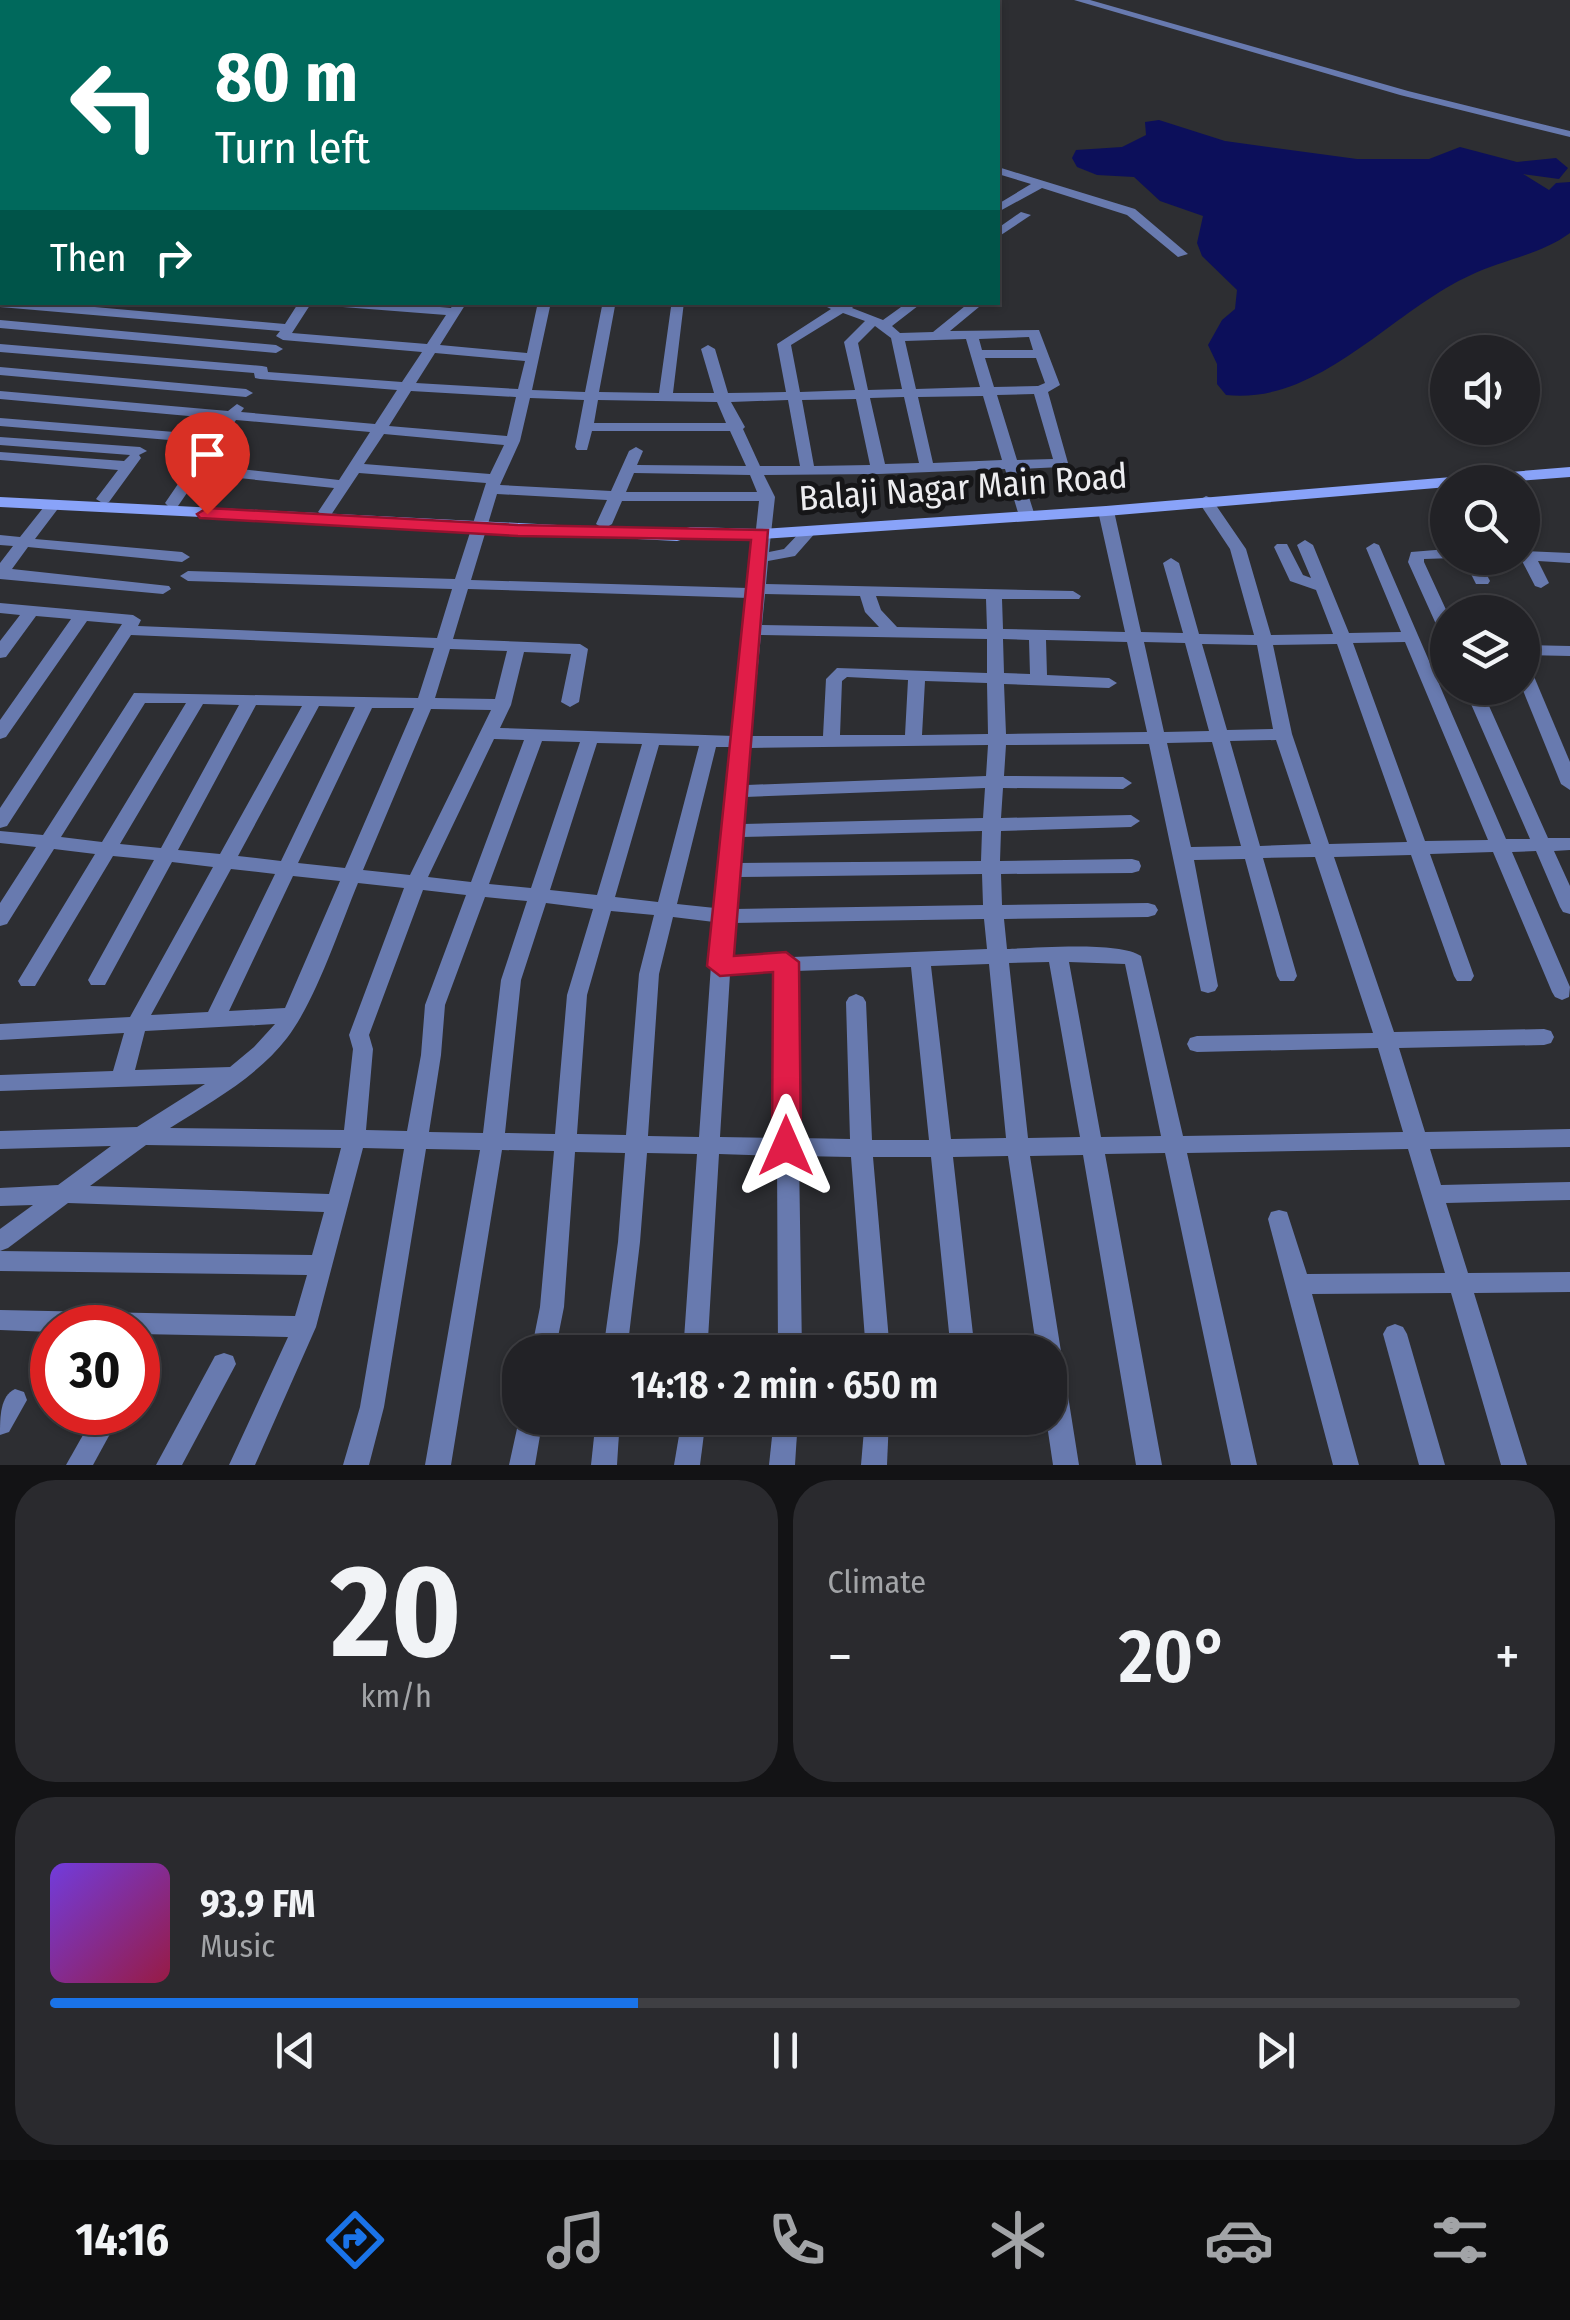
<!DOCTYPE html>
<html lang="en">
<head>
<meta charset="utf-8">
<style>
	:root { --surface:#222226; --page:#2a2a2e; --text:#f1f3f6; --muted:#a2a4a7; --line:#3f3f43; --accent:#1a73e8 }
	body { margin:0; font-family:"Fira Sans Condensed",sans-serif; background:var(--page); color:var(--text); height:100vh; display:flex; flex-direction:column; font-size:38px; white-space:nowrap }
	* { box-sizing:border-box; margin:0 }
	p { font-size:32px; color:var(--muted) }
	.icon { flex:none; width:55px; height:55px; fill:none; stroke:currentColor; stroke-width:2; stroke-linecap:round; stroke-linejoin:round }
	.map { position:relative; height:1465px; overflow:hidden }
	.side { display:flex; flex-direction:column; gap:15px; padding:15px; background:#131315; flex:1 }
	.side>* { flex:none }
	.hud { position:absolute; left:0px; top:0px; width:1000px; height:305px; box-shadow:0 2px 8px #0004,0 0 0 2px var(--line); background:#00695c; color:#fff; overflow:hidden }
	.buttons { position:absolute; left:1430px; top:335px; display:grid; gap:20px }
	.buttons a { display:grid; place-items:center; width:110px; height:110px; border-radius:50%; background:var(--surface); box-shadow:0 2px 8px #0004,0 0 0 2px var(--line); font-size:50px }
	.speed { position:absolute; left:30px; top:1305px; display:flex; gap:20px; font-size:50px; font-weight:700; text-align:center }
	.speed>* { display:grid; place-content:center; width:130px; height:130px; border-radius:50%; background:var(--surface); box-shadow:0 2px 8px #0004,0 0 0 2px var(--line); line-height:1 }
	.speed .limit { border:15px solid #d22; background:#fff; color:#111 }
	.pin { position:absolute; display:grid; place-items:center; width:85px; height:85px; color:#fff; margin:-102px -42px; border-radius:50% 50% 50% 0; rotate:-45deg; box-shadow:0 0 10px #0007 }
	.pin .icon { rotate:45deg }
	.me { position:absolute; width:110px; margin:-55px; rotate:0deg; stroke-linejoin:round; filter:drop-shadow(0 0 8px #0008) }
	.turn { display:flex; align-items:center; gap:35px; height:210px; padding:0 50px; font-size:45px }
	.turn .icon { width:130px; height:130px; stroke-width:2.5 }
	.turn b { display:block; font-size:70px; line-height:85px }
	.then { display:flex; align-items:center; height:95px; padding:0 50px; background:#0003; gap:20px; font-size:38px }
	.big { font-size:75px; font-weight:600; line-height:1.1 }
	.side .widget { flex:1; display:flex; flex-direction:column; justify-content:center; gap:15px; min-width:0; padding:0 35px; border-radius:40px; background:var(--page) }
	.side .dial { align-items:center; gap:0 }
	.dial b { font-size:130px; line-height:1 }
	.song { display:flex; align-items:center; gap:30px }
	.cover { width:120px; height:120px; border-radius:15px; background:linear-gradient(135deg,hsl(260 70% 55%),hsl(340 70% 35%)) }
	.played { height:10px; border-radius:5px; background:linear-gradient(90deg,var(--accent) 40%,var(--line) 40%) }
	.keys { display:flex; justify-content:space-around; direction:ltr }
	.heat { display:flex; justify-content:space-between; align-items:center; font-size:55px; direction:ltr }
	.side .tiles { flex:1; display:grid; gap:15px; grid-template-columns:1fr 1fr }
	.widget:last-child { grid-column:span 2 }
	.trip { position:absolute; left:502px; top:1335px; width:565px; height:100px; border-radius:40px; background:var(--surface); box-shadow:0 2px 8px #0004,0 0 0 2px var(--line); font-weight:600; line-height:100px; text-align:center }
	.tab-bar { display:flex; height:160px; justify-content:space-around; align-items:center; background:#0e0e0f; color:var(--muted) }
	.tab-bar .icon { width:70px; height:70px }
	.tab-bar .active { color:var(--accent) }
	.tab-bar b { font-size:45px; color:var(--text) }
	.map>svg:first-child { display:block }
	.water { fill:#0c0f5a }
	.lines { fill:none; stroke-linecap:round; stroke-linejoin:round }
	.street { fill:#687aaf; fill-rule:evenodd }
	.secondary { fill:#89a3f9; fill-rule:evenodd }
	.route { fill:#e11d48; stroke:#92132f; stroke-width:2.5 }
	.labels { text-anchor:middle; stroke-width:10; stroke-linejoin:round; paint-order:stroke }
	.street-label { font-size:35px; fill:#ececef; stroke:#161618 }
</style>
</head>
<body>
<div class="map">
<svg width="1570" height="1465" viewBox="0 0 1570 1465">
	<rect width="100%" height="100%" fill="#2d2e32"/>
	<!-- water -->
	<path class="water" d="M1159,120l66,21 132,18h72l31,-12 57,15 39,-4 12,10 -9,11 -36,-5 26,16 7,-7 14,-1v51c-28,21 -68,27 -99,42 -80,36 -151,130 -245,120l-9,-11v-20l-9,-19 14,-25 13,-11 2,-19 -35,-34 -5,-13 6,-27 -43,-15 -26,-24 -37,-2 -20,-8 -5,-9 4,-8 46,-3 24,-12 -1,-13z"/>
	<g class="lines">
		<!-- street -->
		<g class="street">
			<polygon points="200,0 296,0 297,2 203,2"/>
			<polygon points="560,0 581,0 582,2 563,2"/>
			<polygon points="823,0 843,0 844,2 826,2"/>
			<polygon points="1074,0 1090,0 1408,91 1570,131 1570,137 1400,95"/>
			<rect x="0" y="6" width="2" height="6"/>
			<rect x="0" y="18" width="2" height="6"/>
			<rect x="0" y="31" width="2" height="6"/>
			<polygon points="0,47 2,47 2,54 0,55"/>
			<rect x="0" y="82" width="2" height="6"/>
			<rect x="0" y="113" width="2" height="7"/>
			<rect x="0" y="127" width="2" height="7"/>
			<rect x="0" y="143" width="2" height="6"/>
			<rect x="0" y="163" width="2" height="6"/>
			<polygon points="998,167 1135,209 1188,254 1178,257 1127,215 1042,188 998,212 998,204 1031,184 998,174"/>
			<polygon points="0,180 2,181 2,187 0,188"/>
			<polygon points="0,197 2,198 2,205 0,205"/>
			<polygon points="1021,212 1031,215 998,237 998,228"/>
			<polygon points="2,219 2,228 0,229 0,220"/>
			<rect x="0" y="235" width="2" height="8"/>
			<rect x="0" y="255" width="2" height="8"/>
			<rect x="0" y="277" width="2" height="8"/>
			<path d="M0,299l2,3h37l246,22 14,-22h13l-20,31 135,11 19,-29 -116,-9 -6,-4h61l66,6 3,-6h13l-27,43 87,8 11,-51h13l-19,88 53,2 17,-86h-36l-6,-4h124l-11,91h41l-13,-44 7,-4 7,4 13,44 58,-1 -9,-48 54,-35 -14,-7h41l-6,6 31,12 25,-18h15l-31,24 8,7 33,-1 37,-30h15l-35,29 89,-1 21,55 -12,7 20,71 -7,4 -41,2 15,47 -3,3h-10l-3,-3 -14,-47 -126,5 -115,1 11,22 -6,55 15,-3 20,-21h10l3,3 -22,25 -27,5 -2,23 307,7 8,5 -2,3h-77l1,30 122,3 -27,-121 8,-5 8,5 27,121 42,1 -20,-70 8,-5 8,5 20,71 55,1 -24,-86 -32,-48 8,-5 5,2 35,51 25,86 62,-1 -17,-44 -26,-9 -16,-34 3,-3h10l16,31 8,3 -14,-33 8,-5 8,5 36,88 52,-1 -35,-84 8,-5 5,2 127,294h24l-66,-151h17l67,150h22v12l-16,1 16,35v28l-7,-2 -3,-5 -24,-56 -24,1 58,135 -1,10 -7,3 -7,-3 -3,-5 -59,-140 -63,2 44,122 -3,5h-14l-3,-5 -43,-121 -77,2 60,175 150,-3 7,2 3,6 -3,6 -7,2 -145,3 26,84 145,-3v18l-140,2 11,36 129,-3v18l-124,3 22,70 102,-1v20l-96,1 53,172h-26l-50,-172 -139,1 47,171h-26l-65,-246 3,-7 8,-2 8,2 20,62 138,-1 -37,-124 -221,4 70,312h-26l-66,-312 -60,1 57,311h-26l-53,-310 -53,1 49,309h-26l-7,-47h4v-66h-13l-29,-196 -55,1 22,195h-24l-20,-195h-58l17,195h-24l-15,-195 -52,-1 3,196h-24l-1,-196 -58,-2 -11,185 -4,7 -8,3 -8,-3 -4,-7 13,-185 -50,-1 -7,89 -13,110h-24l15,-110 7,-89 -50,-1 -11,155 -9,45h-24l9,-45 14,-156 -52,-1 -51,315h-26l55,-315 -54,-1 -42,258 -15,58h-26l17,-58 44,-258 -41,-1 -47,179 -61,138h-26l59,-128 -150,-3v-6h-86v4l-52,-2v-20l295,6 12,-41 -307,-4v-20l312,4 12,-43 -256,-9 -60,45 -8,3v-22l33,-24 -33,1v-18l58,-3 53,-39 -111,3v-18l137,-4 68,-43 -205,7v-16l113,-4 11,-38 -124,7v-16l130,-7 83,-150 -41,-5 -67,123h-14l-3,-5 66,-120 -41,-4 -78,130h-14l-3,-5 77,-127 -41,-5 -47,75 -7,2v-23l36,-56 -36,-4v-12l43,4 91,-142 284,5 16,-50 -303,-13 -124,191 -7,2v-20l122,-184 -35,-3 -81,116 -6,2v-19l71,-101 -35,-3 -30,41 -6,1v-17l20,-26 -20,-2v-10l133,12 8,5 -3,6 299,12 15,-49 -264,-8 -8,-5 8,-5 267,8 31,-96 -127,-10 -28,42 -5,2 -8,-5 16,-24 -134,-14 -22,32h-10l-3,-3 41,-60 -206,-17v-8l212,17 10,-16 -222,-20v-8l228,20 9,-7 7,4 -3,4 134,12 22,-34 -137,-11 -5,-1 -1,-5 -254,-21v-8l262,22 5,1 1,5 134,10 20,-30 -139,-12 -7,-4 4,-5 -280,-24zM615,306l56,1 -12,86 -60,-1zM843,313l22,8 -21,21 11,48 -55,2 -9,-47zM875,326l16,12 11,51 -34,1 -10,-47zM1029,337l4,13h-51l-3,-11zM966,339l14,48 -64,2 -11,-48zM435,353l90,8 -7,28 -102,-6zM985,358h51l9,25 -7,3 -44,1zM411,391l105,6 -9,39 -118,-10zM1034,394l19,65 -36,1 -20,-65zM983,396l19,64 -69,3 -15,-66zM904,397l15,66 -34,1 -15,-66zM530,398l54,2 -9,47 2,3h10l5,-19h138l16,35 -109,-1 6,-14 -7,-4 -7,4 -18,40 -111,-6 20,-44zM856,399l14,66 -56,1 -12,-66zM598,400l119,2 9,21h-132zM788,400l12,66h-40l-17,-37 2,-2 -14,-25zM236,420l134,12 -31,48 -133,-15 14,-21 6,-4 -2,-3zM384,434l120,11 -14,29 -126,-10zM634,473l116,2 7,17h-131zM497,494l110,6 -11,24 8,5 8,-5 10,-23h137l-9,84 -2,3 -277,-8zM468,589l281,9 -6,32 2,3 -11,103 -234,-8 11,-23 13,-53 47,2 -10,48 9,5 9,-5 9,-53 -8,-5 -127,-5zM765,594l95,2 5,16 14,15 -117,-2zM876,596l110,3 1,30 -90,-2 -16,-17zM761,635l226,4v34l-150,-5 -11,11 -3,57h-72zM1003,639l26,1 1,34 -26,-1zM1046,640l81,2 20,90 -141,2 -2,-50 105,4 8,-5 -8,-5 -62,-3zM1144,642l41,1 24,88 -45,1zM1405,642l83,198 -63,1 -72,-198zM1202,644l55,1 16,84 -46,1zM1337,644l70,198 -78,2 -37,-110 -19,-89zM450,649l57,2 -12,48 -60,-1zM847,677l61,3 -3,55h-65l2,-54zM925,681l62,2 1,51 -66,1zM145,703h41l-84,139 -41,-5zM203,704l36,1 -78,143 -41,-4zM256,705l46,1 -82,148 -42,-4zM319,706l36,1 -74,154 -43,-5zM372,708h42l-69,160 -47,-5zM431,709l60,1 -81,165 -47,-5zM494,739l30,1 -53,142 -43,-5zM1276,740l35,104 -51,2 -30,-105zM542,741l38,1 -49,146 -42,-4zM1212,742l29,104 -50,1 -24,-104zM597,743l45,1 -45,151 -47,-5zM1149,744l52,247 7,2 7,-2 3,-5 -24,-126 51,-1 32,117 3,5h14l3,-5 -34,-118 52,-1 58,176 -176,3 -7,2 -3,6 3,6 7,2 181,-4 25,84 -220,4 -42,-180c-22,-15 -105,-8 -134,-7l-3,-30 144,-2 7,-2 3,-5 -3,-5 -7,-2 -146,2 -1,-31 131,-1 7,-2 2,-5 -2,-5 -7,-2 -132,2 1,-30 130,-4 9,-6 -9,-6 -130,3 2,-30 120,1 9,-6 -9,-6 -119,-1 2,-31zM659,745l40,1 -41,156 -43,-5zM988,745l-2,31 -239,9 3,-37zM716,747h16l-17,161 -38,-4zM985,788l-2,30 -240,6 2,-27zM982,831l-1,30 -242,2 2,-26zM231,869l44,5 -67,138 -57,3zM982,874l1,31 -249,4 4,-32zM293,876l47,5 -55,127 -56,3zM358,883l46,5 -55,147 4,14 -9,81 -174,-2c41,-26 87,-51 117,-90 29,-38 52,-109 71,-155zM423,890l43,5 -41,110 -4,50 -14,76 -41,-1 7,-81 -4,-14zM485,897l42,4 -26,79 -18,153 -54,-1 12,-77 4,-50zM546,903l47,6 -26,86 -12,139 -50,-1 16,-153zM611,911l43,4 -15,59 -13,161 -49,-1 10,-139zM673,917l41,5 -15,215 -51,-1 11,-162zM984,919l3,30 -194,8 -7,-2 -55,4 2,-36zM1049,962l31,175 -52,1 -19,-175zM1069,962l56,2 36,172 -60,1zM989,964l17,174 -55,1 -20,-173zM911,967l18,173h-57l-6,-138 -3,-5 -7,-3 -7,3 -3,5 4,137 -51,-1 -3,-167zM776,972l1,166 -57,-1 10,-163zM275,1024l-21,23 -24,20 -95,3 10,-39zM146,1145l195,3 -12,46 -239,-8z"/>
			<polygon points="0,320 276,345 283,349 276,353 0,328"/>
			<polygon points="0,367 246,389 253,393 246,397 0,375"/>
			<polygon points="0,437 140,447 147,451 139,455 141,458 109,502 104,504 96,499 118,470 0,460 0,452 124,461 130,455 0,445"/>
			<polygon points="52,501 60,506 35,539 182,552 190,557 182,562 28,547 12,569 169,586 171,589 163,594 0,579 0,563 13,546 0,545 0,535 20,537 47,503"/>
			<polygon points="1448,549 1448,558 1453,558 1424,559 1424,562 1448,614 1448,638 1440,633 1408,562 1411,552"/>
			<polygon points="1522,551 1570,553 1570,563 1538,561 1549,583 1541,588 1535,586 1522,561 1515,558 1522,558"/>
			<polygon points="1463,558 1478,558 1490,581 1488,584 1476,584"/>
			<polygon points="1522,645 1570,646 1570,656 1522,655"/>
			<polygon points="1522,662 1530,667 1570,762 1570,790 1561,784 1522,688"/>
			<polygon points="1395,1324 1403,1327 1407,1334 1445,1465 1419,1465 1383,1334 1387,1327"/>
			<polygon points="138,1353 148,1355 151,1363 147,1373 138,1376"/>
			<polygon points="224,1353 233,1356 236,1364 182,1465 156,1465 215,1356"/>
			<path d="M15,1389l9,3 3,8 -18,32 -9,3c0,-18 0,-39 15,-46z"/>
			<polygon points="96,1412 122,1412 93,1465 66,1465"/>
			<polygon points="520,1415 520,1418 543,1418 535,1465 509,1465"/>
			<polygon points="596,1418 620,1418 617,1465 591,1465"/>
			<polygon points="682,1418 706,1418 700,1465 674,1465"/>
			<polygon points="774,1418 798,1418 795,1465 769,1465"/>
			<polygon points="865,1418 889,1418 887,1465 861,1465"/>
		</g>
		<!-- secondary -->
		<polygon class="secondary" points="1570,467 1570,477 1505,482 1448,482 1448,487 1106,516 761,539 691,537 677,541 0,507 0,497 676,531 690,527 761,529 1106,506"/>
	</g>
	<!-- route -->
	<polygon class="route" points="207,508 518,525 768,530 734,956 786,952 799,962 801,1146 797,1155 776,1155 772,1146 773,972 720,976 707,966 751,540 518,536 200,518 197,514"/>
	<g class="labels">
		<!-- street labels -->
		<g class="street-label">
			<text transform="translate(963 487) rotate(-4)" y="12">Balaji Nagar Main Road</text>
		</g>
	</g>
</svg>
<div class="buttons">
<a><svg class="icon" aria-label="sound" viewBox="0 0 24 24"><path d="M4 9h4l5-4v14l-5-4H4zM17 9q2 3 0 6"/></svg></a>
<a><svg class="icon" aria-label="search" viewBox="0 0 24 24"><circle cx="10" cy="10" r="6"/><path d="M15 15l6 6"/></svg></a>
<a><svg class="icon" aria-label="layers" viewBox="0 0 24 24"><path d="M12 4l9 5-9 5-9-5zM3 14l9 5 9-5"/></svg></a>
</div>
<div class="speed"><div class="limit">30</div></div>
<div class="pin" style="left:207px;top:514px;background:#d93025"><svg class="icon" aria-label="arrive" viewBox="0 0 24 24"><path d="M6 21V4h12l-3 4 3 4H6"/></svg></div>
<svg class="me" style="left:786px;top:1146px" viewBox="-20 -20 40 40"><path d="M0-17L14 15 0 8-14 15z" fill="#e11d48" stroke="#fff" stroke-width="4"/></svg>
<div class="trip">14:18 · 2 min · 650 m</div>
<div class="hud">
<div class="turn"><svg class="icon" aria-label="left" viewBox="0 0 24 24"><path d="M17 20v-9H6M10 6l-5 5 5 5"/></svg><div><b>80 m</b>Turn left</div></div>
<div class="then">Then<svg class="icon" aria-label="right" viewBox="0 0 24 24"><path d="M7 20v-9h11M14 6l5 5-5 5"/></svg></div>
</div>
</div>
<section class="side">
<div class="tiles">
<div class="widget dial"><b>20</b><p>km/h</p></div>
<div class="widget"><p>Climate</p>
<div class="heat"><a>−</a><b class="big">20°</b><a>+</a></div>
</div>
<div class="widget">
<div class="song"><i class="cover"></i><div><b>93.9 FM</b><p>Music</p></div></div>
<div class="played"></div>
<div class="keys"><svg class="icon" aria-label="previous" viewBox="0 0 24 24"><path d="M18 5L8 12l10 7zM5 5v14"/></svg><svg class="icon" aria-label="pause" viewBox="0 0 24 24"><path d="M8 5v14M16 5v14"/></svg><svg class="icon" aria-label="next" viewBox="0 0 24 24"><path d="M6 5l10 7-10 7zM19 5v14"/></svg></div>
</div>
</div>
</section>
<nav class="tab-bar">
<b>14:16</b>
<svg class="icon active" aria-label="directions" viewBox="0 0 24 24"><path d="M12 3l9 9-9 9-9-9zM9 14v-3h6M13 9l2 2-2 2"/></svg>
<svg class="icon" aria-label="music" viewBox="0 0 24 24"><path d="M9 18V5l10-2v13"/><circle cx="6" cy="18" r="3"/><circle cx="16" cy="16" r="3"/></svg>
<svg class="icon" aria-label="phone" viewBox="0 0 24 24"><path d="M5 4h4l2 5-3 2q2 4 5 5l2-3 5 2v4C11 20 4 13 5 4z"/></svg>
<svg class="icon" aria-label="climate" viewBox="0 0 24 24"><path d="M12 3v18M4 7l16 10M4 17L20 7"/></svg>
<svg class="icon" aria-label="car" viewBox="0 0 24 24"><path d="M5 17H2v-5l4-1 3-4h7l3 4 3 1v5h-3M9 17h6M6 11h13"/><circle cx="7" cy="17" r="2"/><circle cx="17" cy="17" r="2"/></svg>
<svg class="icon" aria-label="filters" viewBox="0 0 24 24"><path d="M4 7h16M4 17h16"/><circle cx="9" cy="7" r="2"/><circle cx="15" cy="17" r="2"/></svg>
</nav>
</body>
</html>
